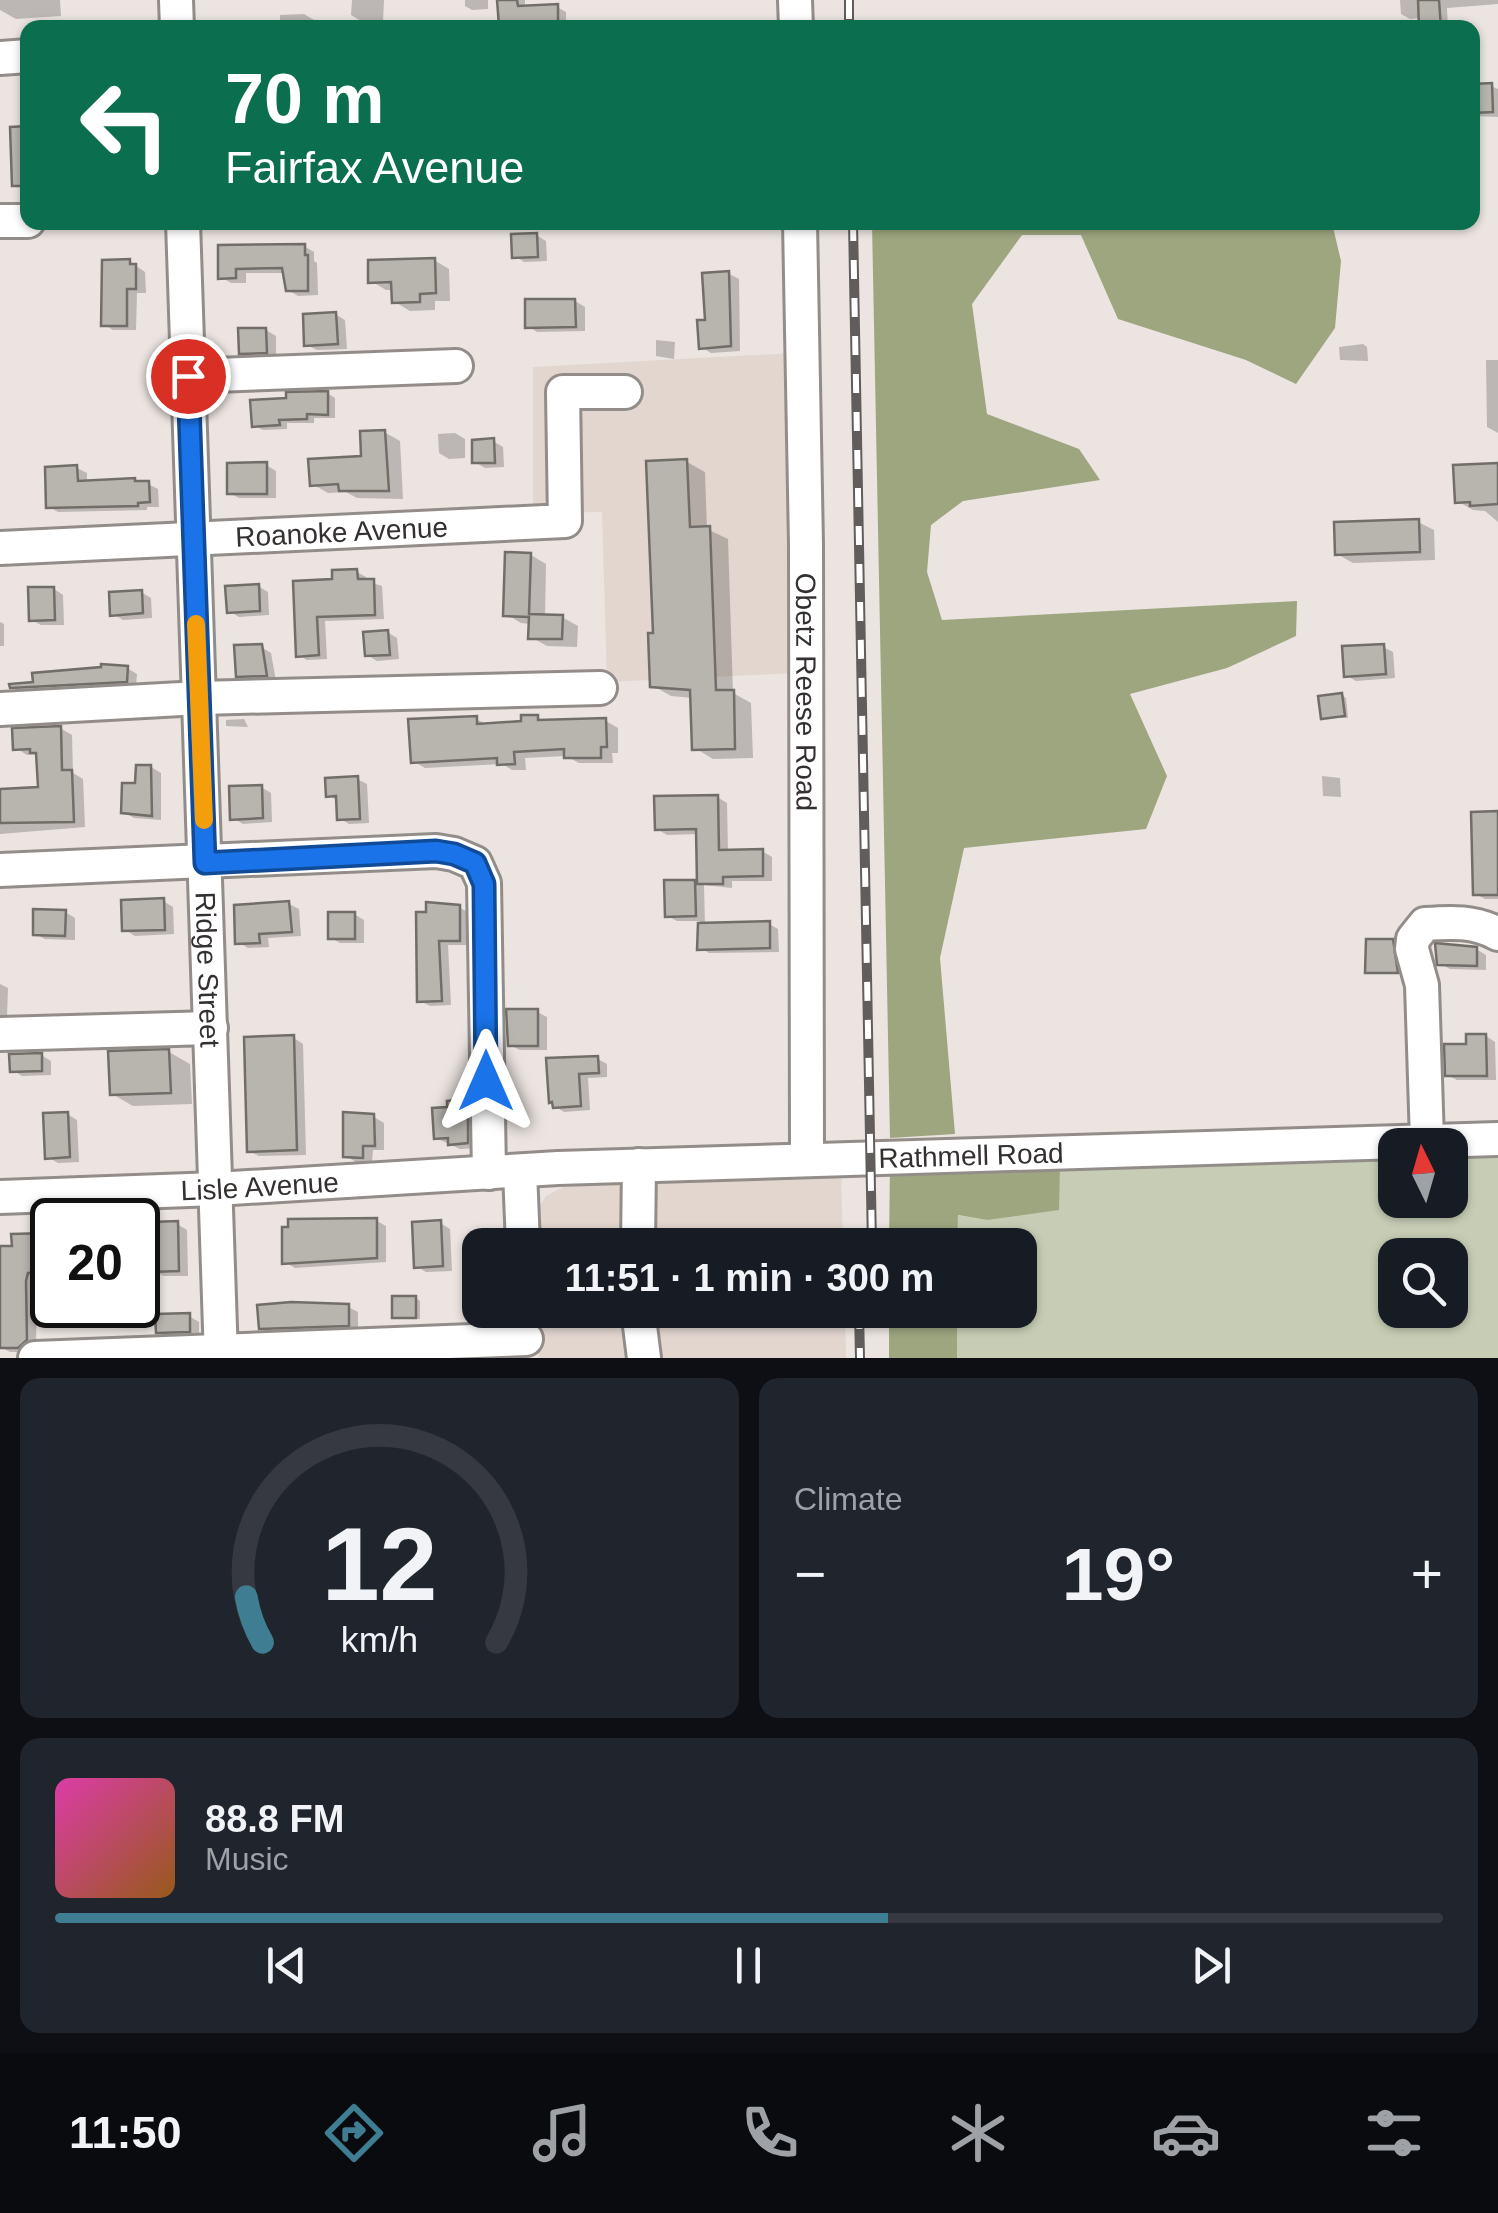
<!DOCTYPE html>
<html lang="en">
<head>
<meta charset="utf-8">
<style>
	:root { --surface:#171b24; --page:#20242c; --text:#f1f3f6; --muted:#9ea1a6; --line:#363941; --accent:#3e7d92 }
	body { margin:0; font-family:Helvetica,sans-serif; background:var(--page); color:var(--text); height:100vh; display:flex; flex-direction:column; font-size:38px; white-space:nowrap }
	* { box-sizing:border-box; margin:0 }
	p { font-size:32px; color:var(--muted) }
	.icon { flex:none; width:55px; height:55px; fill:none; stroke:currentColor; stroke-width:2; stroke-linecap:round; stroke-linejoin:round }
	.map { position:relative; height:1358px; overflow:hidden }
	.panel { display:flex; flex-direction:column; gap:20px; padding:20px; background:#0d0f14; flex:1 }
	.panel>* { flex:none }
	.top-card { position:absolute; left:20px; top:20px; width:1460px; height:210px; border-radius:20px; box-shadow:0 2px 8px #0004; background:#0b6e4f; color:#fff; overflow:hidden }
	.needle { width:65px; rotate:355deg }
	.tools { position:absolute; left:1378px; top:1128px; display:grid; gap:20px }
	.tools a { display:grid; place-items:center; width:90px; height:90px; border-radius:20px; background:var(--surface); box-shadow:0 2px 8px #0004; font-size:50px }
	.speed { position:absolute; left:30px; top:1198px; display:flex; gap:20px; font-size:50px; font-weight:700; text-align:center }
	.speed>* { display:grid; place-content:center; width:130px; height:130px; border-radius:50%; background:var(--surface); box-shadow:0 2px 8px #0004; line-height:1 }
	.speed .limit { border:5px solid #111; border-radius:15px; background:#fff; color:#111 }
	.pin { position:absolute; display:grid; place-items:center; width:85px; height:85px; color:#fff; margin:-42px; border:5px solid #fff; border-radius:50%; box-shadow:0 2px 10px #0007 }
	.me { position:absolute; width:110px; margin:-55px; rotate:0deg; stroke-linejoin:round; filter:drop-shadow(0 0 8px #0008) }
	.turn { display:flex; align-items:center; gap:35px; height:210px; padding:0 40px; font-size:45px }
	.turn .icon { width:130px; height:130px; stroke-width:2.5 }
	.turn b { display:block; font-size:70px; line-height:85px }
	.big { font-size:75px; font-weight:700; line-height:1.1 }
	.panel .card { flex:1; display:flex; flex-direction:column; justify-content:center; gap:15px; min-width:0; padding:0 35px; border-radius:20px; background:var(--page) }
	.panel .dial { align-items:center; gap:0 }
	.dial svg { height:260px; overflow:visible; fill:none; stroke:var(--line); stroke-width:7; stroke-linecap:round; text-anchor:middle }
	.dial text { fill:var(--text); stroke:none }
	.song { display:flex; align-items:center; gap:30px }
	.cover { width:120px; height:120px; border-radius:15px; background:linear-gradient(135deg,hsl(320 70% 55%),hsl(30 70% 35%)) }
	.played { height:10px; border-radius:5px; background:linear-gradient(90deg,var(--accent) 60%,var(--line) 60%) }
	.keys { display:flex; justify-content:space-around; direction:ltr }
	.heat { display:flex; justify-content:space-between; align-items:center; font-size:55px; direction:ltr }
	.panel .tiles { flex:1; display:grid; gap:20px; grid-template-columns:1fr 1fr }
	.card:last-child { grid-column:span 2 }
	.trip { position:absolute; left:462px; top:1228px; width:575px; height:100px; border-radius:20px; background:var(--surface); box-shadow:0 2px 8px #0004; font-weight:700; line-height:100px; text-align:center }
	.tab-bar { display:flex; height:160px; justify-content:space-around; align-items:center; background:#090b0e; color:var(--muted) }
	.tab-bar .icon { width:70px; height:70px }
	.tab-bar .active { color:var(--accent) }
	.tab-bar b { font-size:45px; color:var(--text) }
	.map>svg:first-child { display:block }
	.built { fill:#e3d6cf }
	.green { fill:#c7cdb5; fill-rule:evenodd }
	.forest { fill:#9da67f }
	.shadow { fill:#0003 }
	.building { fill:#b8b5af; stroke:#716e69; stroke-width:2.5 }
	.lines { fill:none; stroke-linecap:round; stroke-linejoin:round }
	.minor-casing { stroke:#938d8a; stroke-width:38 }
	.minor { stroke:#fff; stroke-width:32 }
	.rail-casing { stroke:#615d5c; stroke-width:10 }
	.rail { stroke:#fff; stroke-width:6; stroke-dasharray:19; stroke-linecap:butt }
	.route-casing { stroke:#114b97; stroke-width:25 }
	.route { stroke:#1a73e8; stroke-width:18 }
	.slow { stroke:#f59e0b; stroke-width:18 }
	.labels { text-anchor:middle; stroke-width:10; stroke-linejoin:round; paint-order:stroke }
	.street-label { font-size:28px; fill:#33302f; stroke:#fff }
</style>
</head>
<body>
<div class="map">
<svg width="1498" height="1358" viewBox="0 0 1498 1358">
	<rect width="100%" height="100%" fill="#ebe4e1"/>
	<!-- built -->
	<g class="built">
		<polygon points="793,353 795,673 607,682 602,512 533,513 533,367"/>
		<polygon points="841,1169 843,1245 535,1245 534,1215 546,1196 578,1179"/>
		<polygon points="537,1310 845,1310 846,1358 539,1358"/>
	</g>
	<!-- green -->
	<path class="green" d="M1498,1152v206h-541v-48h63v-65h-63v-30l30,5 73,-56 335,-9v45h55v-47zM1395,1255h55v55h-55z"/>
	<!-- forest -->
	<g class="forest">
		<polygon points="872,223 1332,223 1341,261 1335,328 1296,384 1246,360 1118,319 1081,235 1022,235 972,304 987,414 1079,449 1100,480 963,501 931,525 927,572 942,620 1297,601 1296,636 1227,668 1130,694 1167,776 1146,829 964,848 940,958 955,1134 890,1138"/>
		<polygon points="1060,1164 1059,1210 987,1220 958,1215 957,1245 889,1245 890,1167"/>
		<rect x="889" y="1310" width="68" height="48"/>
	</g>
	<!-- shadow -->
	<g class="shadow">
		<polygon points="0,0 60,0 61,16 16,19 0,10"/>
		<polygon points="352,0 384,0 383,22 361,21 351,15"/>
		<polygon points="465,0 488,0 488,9 472,10 465,6"/>
		<polygon points="500,0 525,0 525,8 557,7 566,12 566,28 506,28 501,25"/>
		<polygon points="1400,0 1498,0 1498,4 1447,8 1448,28 1422,28 1421,18 1410,19 1401,14"/>
		<polygon points="304,14 314,20 314,28 280,28 280,15"/>
		<polygon points="94,21 98,28 79,28 79,22"/>
		<polygon points="1472,86 1491,86 1498,89 1498,117 1472,116"/>
		<polygon points="536,235 546,241 547,261 524,262 515,256"/>
		<polygon points="304,246 314,252 314,261 317,263 318,295 298,296 288,290 286,273 246,273 246,283 231,283 221,277 220,247"/>
		<polygon points="434,260 449,269 450,301 435,301 435,310 410,311 395,302 394,290 386,290 371,281"/>
		<polygon points="129,261 145,272 146,293 137,293 136,330 113,330 103,324"/>
		<polygon points="729,274 739,279 740,351 711,353 701,347 708,322"/>
		<polygon points="575,301 585,307 585,331 537,332 528,326"/>
		<polygon points="335,314 345,320 347,349 317,350 307,345"/>
		<polygon points="266,330 276,336 276,357 251,358 241,353"/>
		<polygon points="656,340 675,342 674,359 656,356"/>
		<polygon points="1363,344 1367,347 1368,361 1340,360 1339,347"/>
		<polygon points="1486,360 1498,360 1498,433 1487,427"/>
		<polygon points="327,393 335,398 335,418 314,418 314,423 287,423 287,429 263,430 255,426"/>
		<polygon points="384,432 400,441 403,499 357,498 346,492 328,493 312,484 364,458"/>
		<polygon points="455,433 465,439 465,458 449,459 439,453 438,434"/>
		<polygon points="493,441 503,447 504,467 485,468 475,462"/>
		<polygon points="687,462 705,472 707,529 728,539 733,693 751,703 753,758 713,759 695,748 693,698 671,696 652,685 656,636"/>
		<polygon points="266,465 276,471 276,498 239,498 229,493"/>
		<polygon points="1498,465 1498,522 1485,511 1473,510 1457,501"/>
		<polygon points="77,468 87,473 87,483 148,484 158,489 159,507 147,507 147,510 58,512 49,507"/>
		<polygon points="1418,522 1434,530 1435,560 1353,563 1337,554"/>
		<polygon points="531,555 546,564 545,617 562,617 578,626 577,647 547,646 531,637 531,624 521,623 506,614"/>
		<polygon points="357,572 366,577 366,581 382,586 384,619 325,621 327,659 307,660 298,655 296,583 335,581"/>
		<polygon points="258,586 268,592 269,615 239,617 229,611"/>
		<polygon points="54,589 63,595 64,625 41,625 31,620"/>
		<polygon points="141,592 151,598 152,618 123,620 113,614"/>
		<polygon points="0,622 4,624 4,646 0,646"/>
		<polygon points="387,632 397,638 399,659 377,661 367,655"/>
		<polygon points="261,647 271,653 276,681 248,681 238,676"/>
		<polygon points="1383,647 1393,652 1395,678 1356,681 1346,675"/>
		<polygon points="127,668 137,674 136,686 21,692 12,687"/>
		<polygon points="1342,695 1346,698 1348,718 1323,718"/>
		<polygon points="537,717 546,722 606,721 618,728 618,753 612,753 613,763 579,763 566,756 525,758 526,770 512,770 502,764 425,768 413,761 476,719 488,725 524,723"/>
		<polygon points="244,719 248,727 226,726 226,720"/>
		<polygon points="60,728 72,735 73,773 83,779 85,827 0,834 0,791 41,789 39,754 27,755 16,748"/>
		<polygon points="151,767 161,773 161,820 134,818 124,812"/>
		<polygon points="1322,776 1340,778 1341,797 1323,796"/>
		<polygon points="357,779 367,784 369,823 349,824 339,818 338,801 328,795"/>
		<polygon points="261,787 271,793 272,822 243,824 233,818"/>
		<polygon points="717,797 727,803 728,852 762,851 772,857 772,881 732,881 732,888 704,885 705,925 769,924 778,929 779,952 709,953 700,948 700,921 677,921 667,916 695,882 700,885 699,834 667,835 657,829"/>
		<polygon points="1498,814 1498,899 1485,899 1475,894"/>
		<polygon points="163,901 173,907 174,934 135,936 125,930"/>
		<polygon points="289,904 299,909 301,936 268,938 269,947 248,948 238,942"/>
		<polygon points="459,907 469,913 470,945 448,945 451,1005 430,1006 420,1001 419,914"/>
		<polygon points="65,912 75,918 75,940 45,939 35,934"/>
		<polygon points="354,914 364,920 364,943 340,943 331,938"/>
		<polygon points="1392,941 1396,944 1401,974 1368,972"/>
		<polygon points="1476,949 1486,955 1486,970 1450,969 1439,963"/>
		<polygon points="0,984 8,988 7,1017 0,1017"/>
		<polygon points="537,1012 547,1017 547,1050 520,1050 510,1045"/>
		<polygon points="1486,1036 1495,1042 1496,1080 1457,1080 1447,1075 1469,1046"/>
		<polygon points="294,1038 303,1044 306,1155 259,1156 249,1151"/>
		<polygon points="169,1052 190,1064 192,1104 133,1106 112,1094"/>
		<polygon points="41,1055 51,1061 51,1075 22,1076 12,1070"/>
		<polygon points="598,1059 607,1064 607,1077 588,1078 590,1110 564,1112 555,1106 549,1061"/>
		<polygon points="467,1102 477,1108 478,1148 460,1149 436,1138"/>
		<polygon points="67,1114 77,1120 79,1162 58,1163 48,1157"/>
		<polygon points="374,1117 384,1123 384,1150 373,1150 372,1162 356,1162 346,1156"/>
		<polygon points="377,1221 386,1226 386,1262 295,1268 285,1262"/>
		<polygon points="440,1223 450,1229 452,1271 426,1272 416,1266"/>
		<polygon points="177,1224 187,1230 188,1276 163,1276 153,1270"/>
		<polygon points="47,1235 52,1238 52,1277 37,1277 36,1345 28,1352 10,1352 1,1347 0,1296"/>
		<polygon points="416,1298 420,1301 420,1319 394,1317"/>
		<polygon points="348,1307 358,1312 358,1330 271,1333 261,1328"/>
		<polygon points="475,1307 480,1307 480,1310 505,1310 509,1312 508,1324 476,1326 466,1320 466,1314 475,1314"/>
		<polygon points="189,1316 199,1322 199,1336 168,1338 158,1332"/>
	</g>
	<!-- building -->
	<g class="building">
		<polygon points="497,0 517,0 518,6 558,4 558,24 499,26"/>
		<polygon points="1418,0 1439,0 1441,28 1419,28"/>
		<polygon points="1492,83 1493,112 1472,113 1472,84"/>
		<polygon points="28,126 28,186 12,186 10,127"/>
		<polygon points="537,233 538,257 512,258 511,234"/>
		<polygon points="305,244 305,255 308,255 308,291 286,291 282,268 236,269 236,278 218,279 218,245"/>
		<polygon points="435,258 436,293 420,294 420,302 392,303 391,282 368,283 368,260"/>
		<polygon points="130,259 130,264 136,264 136,289 127,289 127,326 101,326 102,260"/>
		<polygon points="729,271 731,346 699,349 697,320 705,320 702,273"/>
		<polygon points="525,299 575,299 576,327 525,328"/>
		<polygon points="336,312 338,344 304,346 303,314"/>
		<polygon points="238,328 266,328 267,353 239,354"/>
		<polygon points="328,391 328,415 307,414 307,419 279,420 280,425 252,427 250,400 286,398 286,392"/>
		<polygon points="385,430 389,491 339,491 338,484 310,486 308,459 361,456 360,431"/>
		<polygon points="494,438 495,463 472,463 472,440"/>
		<polygon points="687,459 690,527 710,526 716,690 734,690 735,749 692,750 690,690 650,687 648,633 653,633 646,461"/>
		<polygon points="267,462 267,494 227,494 227,463"/>
		<polygon points="1498,463 1498,504 1470,506 1470,502 1455,503 1453,465"/>
		<polygon points="77,465 78,481 135,478 135,481 149,481 150,502 138,503 138,506 46,508 45,467"/>
		<polygon points="1419,519 1420,552 1335,555 1334,522"/>
		<polygon points="505,552 531,553 529,614 563,615 562,639 528,639 529,617 503,616"/>
		<polygon points="357,569 358,579 374,579 375,615 317,617 319,655 296,657 293,581 332,579 332,570"/>
		<polygon points="259,584 260,611 227,613 225,586"/>
		<polygon points="28,587 54,587 55,620 29,621"/>
		<polygon points="142,590 143,613 110,616 109,592"/>
		<polygon points="388,630 390,655 365,656 363,632"/>
		<polygon points="262,644 267,676 236,677 234,645"/>
		<polygon points="1384,644 1386,674 1344,677 1342,646"/>
		<polygon points="101,664 128,666 127,682 10,688 9,684 33,682 32,673 101,667"/>
		<polygon points="1342,693 1345,716 1321,719 1318,696"/>
		<polygon points="521,715 538,715 538,720 606,718 607,747 601,747 601,758 564,758 564,749 514,752 515,764 497,765 497,758 411,763 408,719 477,716 477,724 521,721"/>
		<polygon points="61,726 62,770 72,770 74,822 0,823 0,789 38,787 36,753 30,753 30,749 13,750 12,728"/>
		<polygon points="136,765 151,765 152,816 121,813 122,783 135,783"/>
		<polygon points="358,776 360,819 337,820 336,796 326,797 325,778"/>
		<polygon points="262,785 263,818 230,820 229,786"/>
		<polygon points="718,795 719,850 763,849 763,876 723,877 723,884 697,884 696,829 655,830 654,796"/>
		<polygon points="1498,811 1498,895 1473,895 1471,812"/>
		<polygon points="664,880 695,880 696,916 665,917"/>
		<polygon points="164,898 165,930 122,931 121,900"/>
		<polygon points="289,901 292,932 259,934 260,943 235,944 234,905"/>
		<polygon points="426,902 460,905 460,941 439,941 442,1001 417,1002 416,912 426,912"/>
		<polygon points="33,909 66,910 65,936 33,935"/>
		<rect x="328" y="912" width="27" height="27"/>
		<polygon points="770,921 770,948 697,950 698,923"/>
		<polygon points="1366,939 1393,939 1398,973 1365,973"/>
		<polygon points="1435,943 1477,947 1477,966 1437,965"/>
		<polygon points="506,1009 538,1009 538,1046 508,1046"/>
		<polygon points="1466,1034 1486,1034 1487,1076 1445,1076 1444,1044 1466,1044"/>
		<polygon points="294,1035 297,1150 247,1152 244,1037"/>
		<polygon points="169,1049 171,1093 110,1095 108,1051"/>
		<polygon points="42,1053 42,1071 10,1072 9,1054"/>
		<polygon points="598,1056 599,1073 579,1074 581,1106 553,1108 552,1102 549,1103 546,1058"/>
		<polygon points="468,1099 468,1143 448,1145 448,1138 434,1139 432,1108 447,1107 447,1101"/>
		<polygon points="68,1112 70,1157 45,1159 43,1113"/>
		<polygon points="343,1112 374,1114 375,1146 363,1146 363,1158 343,1157"/>
		<polygon points="377,1218 377,1258 282,1264 282,1227 288,1227 288,1219"/>
		<polygon points="441,1220 443,1266 414,1268 412,1222"/>
		<polygon points="178,1221 179,1271 151,1272 150,1222"/>
		<polygon points="48,1233 49,1272 28,1273 26,1281 27,1340 18,1348 0,1348 0,1246 12,1246 11,1234"/>
		<rect x="392" y="1296" width="24" height="22"/>
		<polygon points="291,1302 349,1304 349,1326 259,1329 257,1305"/>
		<polygon points="190,1313 190,1332 156,1333 155,1314"/>
	</g>
	<g class="lines">
		<defs>
			<g id="minor">
				<polyline points="176,0 177,28"/>
				<polyline points="795,0 796,28"/>
				<polyline points="0,58 28,56"/>
				<polyline points="0,221 28,221"/>
				<path id="s1" d="M183,222l38,1136"/>
				<path id="s2" d="M800,222l6,323 1,615"/>
				<polyline points="188,376 456,366"/>
				<path id="s3" d="M0,548l565,-27 -2,-129h62"/>
				<polyline points="0,709 199,698 600,688"/>
				<polyline points="0,870 436,851 454,854 475,863 484,883 489,1173"/>
				<polyline points="0,1034 211,1028"/>
				<path d="M1427,1141l-5,-156 -10,-36 1,-10 12,-15c27,-2 50,-3 73,10"/>
				<polyline points="520,1171 523,1245"/>
				<path id="s4" d="M0,1197l216,-8 342,-21 940,-29"/>
				<polyline points="638,1245 639,1165"/>
				<polyline points="638,1310 644,1358"/>
				<polyline points="35,1358 526,1339"/>
			</g>
		</defs>
		<!-- minor casing -->
		<use href="#minor" class="minor-casing"/>
		<!-- minor -->
		<use href="#minor" class="minor"/>
		<defs>
			<g id="rail">
				<polyline points="849,0 849,28"/>
				<polyline points="853,222 872,1245"/>
				<polyline points="859,1310 860,1358"/>
			</g>
		</defs>
		<!-- rail casing -->
		<use href="#rail" class="rail-casing"/>
		<!-- rail -->
		<use href="#rail" class="rail"/>
	</g>
	<g class="lines">
		<defs>
			<polyline id="route" points="188,376 205,863 436,851 454,854 475,863 484,884 486,1081"/>
		</defs>
		<!-- route casing -->
		<use href="#route" class="route-casing"/>
		<!-- route -->
		<use href="#route" class="route"/>
		<!-- slow -->
		<polyline class="slow" points="196,624 204,820"/>
	</g>
	<g class="labels">
		<!-- street labels -->
		<g class="street-label">
			<text dy="10" stroke="none"><textPath href="#s3" startOffset="342">Roanoke Avenue</textPath></text>
			<text dy="10" stroke="none"><textPath href="#s2" startOffset="470">Obetz Reese Road</textPath></text>
			<text dy="10" stroke="none"><textPath href="#s1" startOffset="748">Ridge Street</textPath></text>
			<text dy="10" stroke="none"><textPath href="#s4" startOffset="972">Rathmell Road</textPath></text>
			<text dy="10" stroke="none"><textPath href="#s4" startOffset="260">Lisle Avenue</textPath></text>
		</g>
	</g>
</svg>
<div class="tools">
<a><svg class="needle" viewBox="-14 -14 28 28"><path d="M0-13l5 13h-10z" fill="#e53935"/><path d="M0 13l5-13h-10z" fill="#9ea1a6"/></svg></a>
<a><svg class="icon" aria-label="search" viewBox="0 0 24 24"><circle cx="10" cy="10" r="6"/><path d="M15 15l6 6"/></svg></a>
</div>
<div class="speed"><div class="limit">20</div></div>
<div class="pin" style="left:188px;top:376px;background:#d93025"><svg class="icon" aria-label="arrive" viewBox="0 0 24 24"><path d="M6 21V4h12l-3 4 3 4H6"/></svg></div>
<svg class="me" style="left:486px;top:1081px" viewBox="-20 -20 40 40"><path d="M0-17L14 15 0 8-14 15z" fill="#1a73e8" stroke="#fff" stroke-width="4"/></svg>
<div class="trip">11:51 · 1 min · 300 m</div>
<div class="top-card">
<div class="turn"><svg class="icon" aria-label="left" viewBox="0 0 24 24"><path d="M17 20v-9H6M10 6l-5 5 5 5"/></svg><div><b>70 m</b>Fairfax Avenue</div></div>
</div>
</div>
<section class="panel">
<div class="tiles">
<div class="card dial"><svg viewBox="0 0 100 80">
<path d="M14 69A42 42 0 1 1 86 69"/>
<path d="M14 69A42 42 0 0 1 9 55" stroke="#3e7d92"/>
<text x="50" y="56" font-size="32" font-weight="700">12</text>
<text x="50" y="72" font-size="11">km/h</text>
</svg></div>
<div class="card"><p>Climate</p>
<div class="heat"><a>−</a><b class="big">19°</b><a>+</a></div>
</div>
<div class="card">
<div class="song"><i class="cover"></i><div><b>88.8 FM</b><p>Music</p></div></div>
<div class="played"></div>
<div class="keys"><svg class="icon" aria-label="previous" viewBox="0 0 24 24"><path d="M18 5L8 12l10 7zM5 5v14"/></svg><svg class="icon" aria-label="pause" viewBox="0 0 24 24"><path d="M8 5v14M16 5v14"/></svg><svg class="icon" aria-label="next" viewBox="0 0 24 24"><path d="M6 5l10 7-10 7zM19 5v14"/></svg></div>
</div>
</div>
</section>
<nav class="tab-bar">
<b>11:50</b>
<svg class="icon active" aria-label="directions" viewBox="0 0 24 24"><path d="M12 3l9 9-9 9-9-9zM9 14v-3h6M13 9l2 2-2 2"/></svg>
<svg class="icon" aria-label="music" viewBox="0 0 24 24"><path d="M9 18V5l10-2v13"/><circle cx="6" cy="18" r="3"/><circle cx="16" cy="16" r="3"/></svg>
<svg class="icon" aria-label="phone" viewBox="0 0 24 24"><path d="M5 4h4l2 5-3 2q2 4 5 5l2-3 5 2v4C11 20 4 13 5 4z"/></svg>
<svg class="icon" aria-label="climate" viewBox="0 0 24 24"><path d="M12 3v18M4 7l16 10M4 17L20 7"/></svg>
<svg class="icon" aria-label="car" viewBox="0 0 24 24"><path d="M5 17H2v-5l4-1 3-4h7l3 4 3 1v5h-3M9 17h6M6 11h13"/><circle cx="7" cy="17" r="2"/><circle cx="17" cy="17" r="2"/></svg>
<svg class="icon" aria-label="filters" viewBox="0 0 24 24"><path d="M4 7h16M4 17h16"/><circle cx="9" cy="7" r="2"/><circle cx="15" cy="17" r="2"/></svg>
</nav>
</body>
</html>
